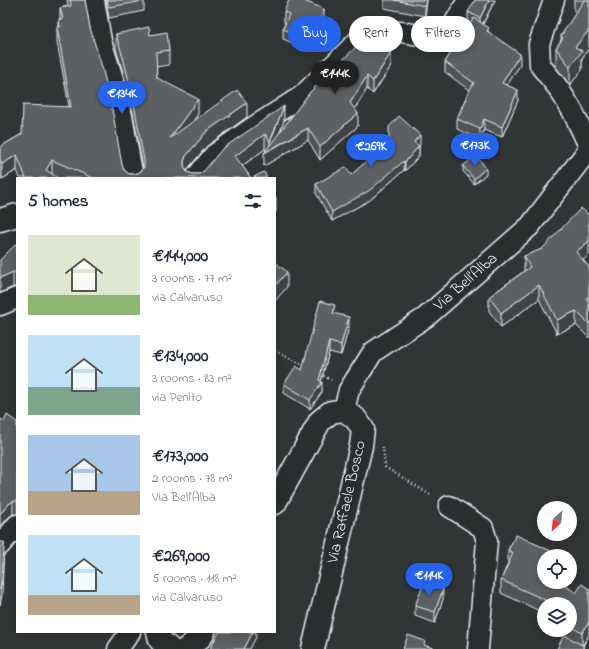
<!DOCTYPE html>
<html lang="en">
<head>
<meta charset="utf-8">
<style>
  :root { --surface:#fff; --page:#f6f6f7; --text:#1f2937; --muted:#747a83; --accent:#2563eb }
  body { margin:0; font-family:"Indie Flower",sans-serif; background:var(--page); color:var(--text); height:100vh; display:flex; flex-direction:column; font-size:15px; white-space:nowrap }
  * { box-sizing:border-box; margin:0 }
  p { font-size:13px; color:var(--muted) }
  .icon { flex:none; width:22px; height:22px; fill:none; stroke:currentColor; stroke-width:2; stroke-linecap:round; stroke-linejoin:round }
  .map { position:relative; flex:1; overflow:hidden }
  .panel { position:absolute; left:16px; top:177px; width:260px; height:456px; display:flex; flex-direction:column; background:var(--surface); border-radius:0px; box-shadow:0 2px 10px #0003 }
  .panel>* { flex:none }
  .hud { position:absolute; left:288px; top:16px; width:241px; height:36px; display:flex; gap:8px }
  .needle { width:26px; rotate:207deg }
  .tools { position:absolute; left:537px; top:501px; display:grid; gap:8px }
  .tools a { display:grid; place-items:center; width:40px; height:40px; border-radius:50%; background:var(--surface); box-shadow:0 2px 10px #0003; font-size:20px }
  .price { position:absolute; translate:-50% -34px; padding:0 9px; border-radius:14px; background:var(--accent); color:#fff; font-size:13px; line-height:26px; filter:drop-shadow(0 1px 2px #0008) }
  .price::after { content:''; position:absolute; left:50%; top:24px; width:12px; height:9px; margin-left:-6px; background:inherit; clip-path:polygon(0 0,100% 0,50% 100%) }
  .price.current { background:#222; color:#fff }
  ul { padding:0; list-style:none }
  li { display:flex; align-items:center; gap:12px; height:100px; padding:0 12px }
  li span { display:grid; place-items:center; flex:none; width:112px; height:80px; border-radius:0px; color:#555 }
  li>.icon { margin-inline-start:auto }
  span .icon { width:48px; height:48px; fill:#fffc; stroke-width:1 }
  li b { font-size:17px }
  h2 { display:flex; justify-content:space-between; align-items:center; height:48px; padding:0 12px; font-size:17px }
  .pill { padding:0 14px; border-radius:18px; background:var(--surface); box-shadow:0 2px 10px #0003; font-size:14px; line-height:36px }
  .pill.current { background:var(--accent); color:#fff }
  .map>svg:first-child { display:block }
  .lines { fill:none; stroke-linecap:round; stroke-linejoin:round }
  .street-casing { stroke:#e8f1f8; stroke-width:23 }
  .secondary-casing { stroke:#e8f1f8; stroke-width:25 }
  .path { stroke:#e8f1f8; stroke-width:2.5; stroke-dasharray:1 3; stroke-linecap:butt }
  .street { stroke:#2a2d2e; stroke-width:20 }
  .secondary { stroke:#2a2d2e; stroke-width:22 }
  .wall { fill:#4f5355; stroke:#e8f1f8 }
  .shaded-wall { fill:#404345; stroke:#e8f1f8 }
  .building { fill:#5c6063; stroke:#e8f1f8 }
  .labels { text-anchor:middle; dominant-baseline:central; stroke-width:4; stroke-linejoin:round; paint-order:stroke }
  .street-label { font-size:16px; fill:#e8f1f8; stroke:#2a2d2e }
</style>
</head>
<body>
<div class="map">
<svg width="589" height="649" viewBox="0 0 589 649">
  <rect width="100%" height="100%" fill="#323536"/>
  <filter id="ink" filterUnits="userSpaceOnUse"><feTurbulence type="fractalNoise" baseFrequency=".025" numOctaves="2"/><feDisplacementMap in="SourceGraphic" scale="8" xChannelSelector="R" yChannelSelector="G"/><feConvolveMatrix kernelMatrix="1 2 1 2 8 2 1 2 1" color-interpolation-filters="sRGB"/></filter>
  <g filter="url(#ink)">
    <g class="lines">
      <defs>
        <g id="street">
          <polyline points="94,0 101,41 113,79 122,116 133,178"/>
          <polyline points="554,0 539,44 540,65 559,89 573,112 589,146"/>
          <polyline points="195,178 214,155 252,128 302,96 363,36 402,32 435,38 451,29 468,0"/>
          <polyline points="0,305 17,298"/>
          <path id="s1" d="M 344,410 L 349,390 L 373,352 L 426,317 L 530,226 L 589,149"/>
          <polyline points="449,506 483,528 487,541 478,649"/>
          <polyline points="0,545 17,525"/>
          <polyline points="118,649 130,632"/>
        </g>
        <g id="secondary">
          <polyline points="0,220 17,215"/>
          <polyline points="275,503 320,421 331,412 344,410 355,418 363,429 361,446 313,649"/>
          <polyline points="158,632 160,640 170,649"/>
          <polyline points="186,649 201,637 204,632"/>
        </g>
      </defs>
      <use href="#street" class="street-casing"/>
      <use href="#secondary" class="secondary-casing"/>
      <g class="path">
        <polyline points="275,351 305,366"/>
        <polyline points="320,374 331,380"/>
        <polyline points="383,447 385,467 432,496"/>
      </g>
      <use href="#street" class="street"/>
      <use href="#secondary" class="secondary"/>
    </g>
    <g class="wall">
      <polygon points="67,0 85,0 90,28 122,165 124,170 129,174 135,174 140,172 143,168 133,113 124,76 116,49 116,34 150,35 169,50 169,65 156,67 157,78 198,114 192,122 247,117 207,146 186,170 187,172 193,174 199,174 284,121 280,132 311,91 391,66 373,94 367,89 355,109 358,126 320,160 308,140 264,166 266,150 265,149 242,166 251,178 20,178 17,170 2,179 0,175 0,147 69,106 57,42 57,27 59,27 59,19 60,19 60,8 68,6"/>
      <polygon points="106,0 144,0 144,11 109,18"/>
      <polygon points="384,0 427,0 425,16 384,8"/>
      <polygon points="495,0 483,24 489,32 520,65 507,85 518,100 502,137 484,130 480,139 457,129 457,119 469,90 445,72 445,62 471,24 468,23 468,12"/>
      <polygon points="574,0 589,0 589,48 582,58 582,70 570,85 556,67 556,48 561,40 561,36 576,13 574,11"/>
      <polygon points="284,12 324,19 312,51 283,39 283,29 285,23 284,22"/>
      <polygon points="420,145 419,146 419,156 405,171 404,170 370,200 332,221 316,193 316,184 351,175 370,160"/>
      <polygon points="463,166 486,174 474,184 463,171"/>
      <polygon points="17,243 17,287 13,287 0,293"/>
      <polygon points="524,256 583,260 589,267 589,338 576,325 557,334 539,299 501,327 489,311 489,297 524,271"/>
      <polygon points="335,314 349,327 341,355 329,352 321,382 322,392 310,409 284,393 284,384 302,370"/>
      <polygon points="4,421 17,422 17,514 13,514 9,517"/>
      <polygon points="516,535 544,582 576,593 589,589 589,635 583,646 584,649 556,630 570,630 570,604 544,604 544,613 501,593 501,580 508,563 508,550"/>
      <polygon points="443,599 435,623 415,616 415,606"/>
    </g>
    <g class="shaded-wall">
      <polygon points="426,0 427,0 425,16 425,6"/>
      <polygon points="489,0 495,0 480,29 480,18"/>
      <polygon points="324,9 324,19 312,51 312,40"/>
      <polygon points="589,30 589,48 582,58 582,70 570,85 570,67 575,47"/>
      <polygon points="391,53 391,66 373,94 373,81"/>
      <polygon points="520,54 520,65 502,93 502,83"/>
      <polygon points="367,76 367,89 350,116 350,103"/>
      <polygon points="518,90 518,100 502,137 502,127"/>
      <polygon points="198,99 198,114 170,153 170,138"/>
      <polygon points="247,103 247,117 207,146 186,171 184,176 184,161 186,156 207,131"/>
      <polygon points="284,106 284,121 274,148 308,128 308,140 264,166 264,153 270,150 270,142"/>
      <polygon points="358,113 358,126 320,160 320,147"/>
      <polygon points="484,119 484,130 480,139 480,129"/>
      <polygon points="265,134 265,149 235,171 235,156"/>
      <polygon points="420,135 420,145 414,151 414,142"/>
      <polygon points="419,146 419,156 405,171 405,162"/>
      <polygon points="17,155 17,170 2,179 2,164"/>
      <polygon points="52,160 52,175 46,170"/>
      <polygon points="404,161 404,170 370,200 332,221 332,212"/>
      <polygon points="486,168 486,174 474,184 474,179"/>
      <polygon points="276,197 276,212 275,212 275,198"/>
      <polygon points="589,241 589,255 576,266 576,252"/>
      <polygon points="13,272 13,287 0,293 0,278"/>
      <polygon points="287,272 287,287 275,301 275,286"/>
      <polygon points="539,285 539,299 501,327 501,313"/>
      <polygon points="589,297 589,311 586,298"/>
      <polygon points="576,311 576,325 557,334 557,320"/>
      <polygon points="349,317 349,327 341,355 341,345"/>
      <polygon points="329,342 329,352 320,385 322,382 322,392 310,409 310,400 319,380"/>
      <polygon points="13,501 13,514 9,517 0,527 0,514 9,504"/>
      <polygon points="4,542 2,595 0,605 0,590"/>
      <polygon points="443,589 443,599 435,623 435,612"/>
      <polygon points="589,622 589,635 582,646 582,633"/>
      <polygon points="253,632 256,632 256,637 250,649 244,649"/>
    </g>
    <g class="building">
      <polygon points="70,0 85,0 90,28 102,67 111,103 122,165 124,170 129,174 135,174 140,172 144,167 144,161 133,98 124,61 116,34 149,27 150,35 167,32 169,50 156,52 157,78 198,99 170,138 237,90 247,103 207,131 186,156 184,161 184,167 187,172 193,174 199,174 204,171 222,149 284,106 270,142 265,134 235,156 251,178 93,178 52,160 46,170 58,178 26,178 17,155 2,164 0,160 0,147 22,134 23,105 71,107 57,27 60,27 59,19 63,19 60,8 71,6"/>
      <polygon points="107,0 144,0 144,1 109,7"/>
      <polygon points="289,0 302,0 324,9 312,40 283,29 289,14 284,12"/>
      <polygon points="394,0 426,0 425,6"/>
      <polygon points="475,0 489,0 480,18 468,12"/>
      <polygon points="584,0 589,0 589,30 575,47 582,51 570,67 556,48 563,38 561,36 564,31"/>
      <polygon points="474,18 489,28 487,31 520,54 502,83 518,90 502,127 484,119 480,129 457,119 470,89 474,83 445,62"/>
      <polygon points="366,37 391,53 373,81 367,76 350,103 358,113 320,147 308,128 264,153 311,91"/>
      <polygon points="399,116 420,135 414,142 419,146 405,162 404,161 370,190 332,212 316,184 346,167 351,175 369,159 370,160 389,144 389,127"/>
      <polygon points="476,155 486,168 474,179 463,166"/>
      <polygon points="264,172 267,178 252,178"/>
      <polygon points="581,208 589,215 589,224 588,225 589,227 589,241 576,252 589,267 589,297 586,298 589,303 589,324 576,311 557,320 539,285 501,313 489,297 530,267 524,256 542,249"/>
      <polygon points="17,243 17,272 13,272 0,278 0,260"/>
      <polygon points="275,262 287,272 275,286"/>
      <polygon points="320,301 335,305 333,313 349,317 341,345 329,342 319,380 322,382 310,400 284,384 296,366 302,370"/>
      <polygon points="7,415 17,422 17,501 13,501 9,504 0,514 0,419 4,421"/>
      <polygon points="516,535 562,556 544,556 544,582 560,582 576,593 582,584 589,589 589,622 582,633 570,626 570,604 554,604 501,580 513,553 508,550"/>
      <polygon points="0,542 4,542 2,581 0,590"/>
      <polygon points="424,582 443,589 435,612 415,606"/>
      <polygon points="219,632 253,632 244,649 210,649"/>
      <polygon points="408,635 425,641 424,645 436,649 403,649"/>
      <polygon points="564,635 584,646 582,649 557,649"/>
    </g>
  </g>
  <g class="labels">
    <g class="street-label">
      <text stroke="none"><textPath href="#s1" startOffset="182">Via Bell'Alba</textPath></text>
      <text transform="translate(347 502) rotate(-77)">Via Raffaele Bosco</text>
    </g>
  </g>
</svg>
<div class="tools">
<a><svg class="needle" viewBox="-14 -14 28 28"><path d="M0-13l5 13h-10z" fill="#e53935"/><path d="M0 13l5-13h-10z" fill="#747a83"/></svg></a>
<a><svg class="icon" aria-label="locate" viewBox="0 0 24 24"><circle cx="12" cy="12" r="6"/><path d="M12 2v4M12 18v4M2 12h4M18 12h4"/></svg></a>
<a><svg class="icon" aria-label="layers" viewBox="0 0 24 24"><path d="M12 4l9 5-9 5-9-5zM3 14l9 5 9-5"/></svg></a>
</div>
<b class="price current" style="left:335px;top:95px">€144K</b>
<b class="price" style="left:122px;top:115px">€134K</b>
<b class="price" style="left:475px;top:167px">€173K</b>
<b class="price" style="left:371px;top:168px">€269K</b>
<b class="price" style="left:429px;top:597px">€114K</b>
<div class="hud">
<a class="pill current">Buy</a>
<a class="pill">Rent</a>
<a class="pill">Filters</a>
</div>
<section class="panel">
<h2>5 homes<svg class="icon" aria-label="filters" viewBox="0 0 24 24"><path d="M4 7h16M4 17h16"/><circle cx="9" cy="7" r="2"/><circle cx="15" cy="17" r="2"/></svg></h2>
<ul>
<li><span style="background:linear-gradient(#dfe7d0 75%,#8fb573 0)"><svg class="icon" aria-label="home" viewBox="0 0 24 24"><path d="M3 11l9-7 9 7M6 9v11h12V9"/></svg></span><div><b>€144,000</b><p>3 rooms · 77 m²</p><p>via Calvaruso</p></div></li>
<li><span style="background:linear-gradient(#bfe0f5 65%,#7fa58c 0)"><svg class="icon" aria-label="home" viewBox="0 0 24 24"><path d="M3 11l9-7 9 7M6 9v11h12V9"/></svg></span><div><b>€134,000</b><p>3 rooms · 83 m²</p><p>via Penito</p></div></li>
<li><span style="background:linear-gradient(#a9c7e8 70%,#b9a48a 0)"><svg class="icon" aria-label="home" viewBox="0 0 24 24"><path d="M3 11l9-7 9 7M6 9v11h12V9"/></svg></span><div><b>€173,000</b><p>2 rooms · 78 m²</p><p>Via Bell'Alba</p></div></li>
<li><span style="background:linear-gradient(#bfe0f5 75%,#b9a48a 0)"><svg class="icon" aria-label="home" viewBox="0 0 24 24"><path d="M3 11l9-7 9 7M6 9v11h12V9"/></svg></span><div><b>€269,000</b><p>5 rooms · 118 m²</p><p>via Calvaruso</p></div></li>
</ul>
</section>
</div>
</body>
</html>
